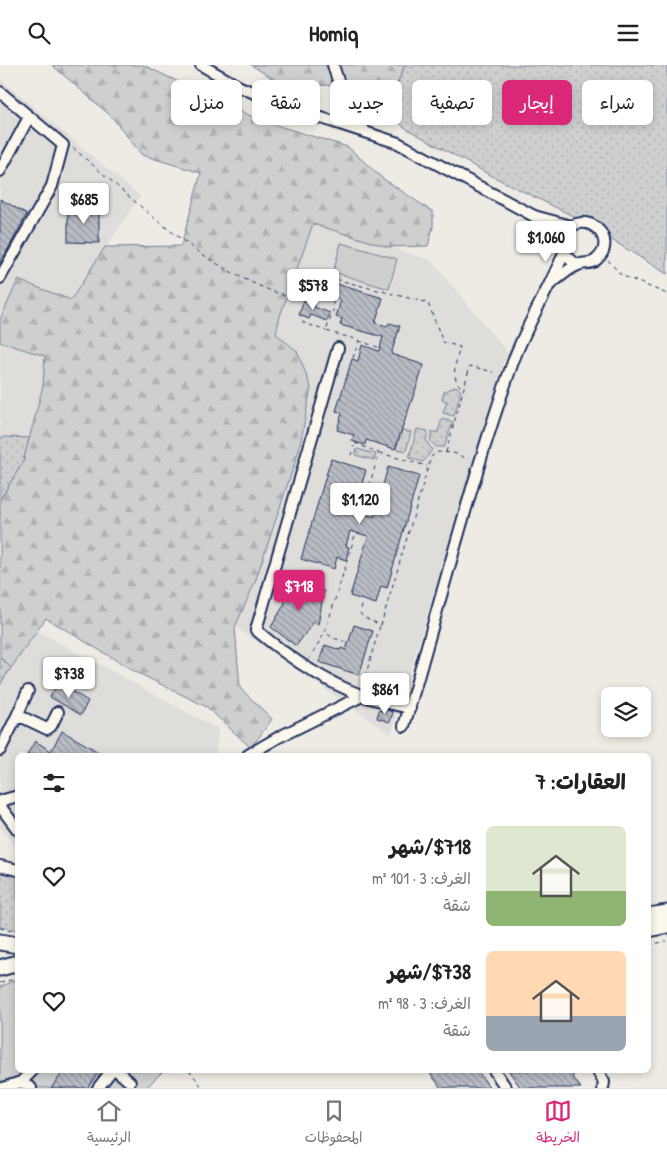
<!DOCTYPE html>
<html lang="ar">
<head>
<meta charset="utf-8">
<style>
  :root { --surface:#fff; --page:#f6f6f6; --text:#222; --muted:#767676; --line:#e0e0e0; --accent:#db2777 }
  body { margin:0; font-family:"Patrick Hand","Playpen Sans Arabic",sans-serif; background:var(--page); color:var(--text); direction:rtl; height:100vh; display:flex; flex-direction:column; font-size:19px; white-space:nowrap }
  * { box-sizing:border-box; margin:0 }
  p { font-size:16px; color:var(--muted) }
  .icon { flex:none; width:28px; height:28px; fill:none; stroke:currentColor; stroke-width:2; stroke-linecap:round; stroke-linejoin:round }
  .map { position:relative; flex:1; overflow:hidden; direction:ltr }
  .panel { position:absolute; left:15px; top:688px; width:636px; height:320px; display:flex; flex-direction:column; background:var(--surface); border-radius:8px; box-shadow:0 2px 8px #0003; direction:rtl }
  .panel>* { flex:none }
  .guide { position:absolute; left:15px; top:15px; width:638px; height:45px; direction:rtl; display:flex; gap:10px }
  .controls { position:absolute; left:601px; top:622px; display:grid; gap:10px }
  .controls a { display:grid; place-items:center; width:50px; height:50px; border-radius:8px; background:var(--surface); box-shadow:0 2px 8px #0003; font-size:25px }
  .price { position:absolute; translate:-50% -42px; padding:0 11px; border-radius:5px; background:#fff; color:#222; font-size:16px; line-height:32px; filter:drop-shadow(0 1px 2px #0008) }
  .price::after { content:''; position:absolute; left:50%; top:30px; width:15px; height:11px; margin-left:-8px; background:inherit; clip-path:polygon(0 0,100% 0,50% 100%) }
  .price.selected { background:var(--accent); color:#fff }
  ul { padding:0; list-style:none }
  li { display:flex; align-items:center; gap:15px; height:125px; padding:0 25px }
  li span { display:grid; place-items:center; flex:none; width:140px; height:100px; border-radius:8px; color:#555 }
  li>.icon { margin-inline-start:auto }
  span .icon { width:60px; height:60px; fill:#fffc; stroke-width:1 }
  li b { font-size:21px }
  h2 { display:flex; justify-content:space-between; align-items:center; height:60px; padding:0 25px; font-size:21px }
  .pill { padding:0 18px; border-radius:8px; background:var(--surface); box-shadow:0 2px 8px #0003; font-size:18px; line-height:45px }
  .pill.selected { background:var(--accent); color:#fff }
  header { display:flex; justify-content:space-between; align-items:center; height:65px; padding:0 25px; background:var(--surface); font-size:22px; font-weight:700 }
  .tab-bar { display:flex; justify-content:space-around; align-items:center; height:70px; border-top:1px solid var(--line); background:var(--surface); font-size:14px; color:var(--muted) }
  .tab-bar a { display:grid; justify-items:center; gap:2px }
  .tab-bar .selected { color:var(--accent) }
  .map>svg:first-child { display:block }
  .built { fill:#deddda }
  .grass { fill:url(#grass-dots); stroke:#747f96 }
  .forest { fill:url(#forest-firs); stroke:#747f96 }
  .green { fill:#cecfcf; stroke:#747f96 }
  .building { fill:url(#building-back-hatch); stroke:#1b2f5e }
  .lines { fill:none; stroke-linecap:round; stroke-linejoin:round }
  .minor-casing { stroke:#1b2f5e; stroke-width:14 }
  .highway-casing { stroke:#1b2f5e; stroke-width:19 }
  .path { stroke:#1b2f5e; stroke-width:1; stroke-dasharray:4 4; stroke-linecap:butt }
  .minor { stroke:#fbf7ec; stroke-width:10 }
  .highway { stroke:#fbf7ec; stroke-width:15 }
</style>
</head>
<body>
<header><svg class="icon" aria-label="menu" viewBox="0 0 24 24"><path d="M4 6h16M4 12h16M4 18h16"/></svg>Homiq<svg class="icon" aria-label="search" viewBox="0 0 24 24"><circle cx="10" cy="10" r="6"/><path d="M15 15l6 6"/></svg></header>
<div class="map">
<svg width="667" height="1023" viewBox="0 0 667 1023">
  <defs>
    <pattern id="grass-dots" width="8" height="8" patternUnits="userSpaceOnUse" patternTransform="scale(1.25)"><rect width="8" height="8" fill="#cecfcf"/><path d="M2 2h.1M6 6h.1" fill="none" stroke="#b0b2b4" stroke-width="1.8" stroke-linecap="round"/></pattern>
    <pattern id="forest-firs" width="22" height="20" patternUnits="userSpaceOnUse" patternTransform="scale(1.25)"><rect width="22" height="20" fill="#cecfcf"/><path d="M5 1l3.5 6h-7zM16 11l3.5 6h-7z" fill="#b0b2b4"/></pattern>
    <pattern id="building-back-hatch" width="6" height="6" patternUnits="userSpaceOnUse" patternTransform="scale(1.25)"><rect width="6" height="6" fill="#b9bcc3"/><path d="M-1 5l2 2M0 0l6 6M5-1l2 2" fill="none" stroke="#9699a2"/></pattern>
  </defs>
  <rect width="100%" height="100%" fill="#eeebe4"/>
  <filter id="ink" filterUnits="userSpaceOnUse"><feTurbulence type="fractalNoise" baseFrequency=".02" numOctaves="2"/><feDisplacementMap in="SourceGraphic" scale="10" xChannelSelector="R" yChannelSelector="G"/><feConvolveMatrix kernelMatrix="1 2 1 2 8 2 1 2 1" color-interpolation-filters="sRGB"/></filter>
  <g filter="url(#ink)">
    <g class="built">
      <polygon points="0,14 140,131 71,235 18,215 0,255"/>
      <polygon points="313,159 431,195 507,287 391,669 235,562 255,517 299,385 311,322 297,286 276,269 280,251"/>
      <polygon points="0,277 45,291 43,321 23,397 0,435"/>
      <polygon points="36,565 218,664 216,690 18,690 17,784 0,762 0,592 11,602"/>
    </g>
    <g class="grass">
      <polygon points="405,0 667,0 667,209 573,151 490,110 407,64 348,20 397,19"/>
      <polygon points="456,321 461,326 454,351 443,348 447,336 442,335 444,327"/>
      <polygon points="442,354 453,357 444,382 436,382 430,375 432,367 438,367"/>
      <polygon points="417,364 428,366 426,375 432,385 423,397 409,393"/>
      <polygon points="402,365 411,367 406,386 396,384"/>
      <polygon points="4,372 30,373 23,397 0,435 0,374"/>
      <polygon points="357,384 376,389 374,395 355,390"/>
      <polygon points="0,592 11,603 0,620"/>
      <polygon points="0,806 17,810 17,865 0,862"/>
    </g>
    <g class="forest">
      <polygon points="52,0 143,0 259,55 348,82 382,113 433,147 433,162 428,181 388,182 313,159 280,251 276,269 297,286 311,322 299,385 255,517 235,562 240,623 272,654 251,683 207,642 134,606 46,553 11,603 0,592 0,435 23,397 43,321 45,291 0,277 0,255 18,215 71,235 105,182 181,181 201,108 142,90 111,51"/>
      <polygon points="251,0 405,0 397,19 285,21"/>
    </g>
    <g class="green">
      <polygon points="341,178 397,194 389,224 333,207"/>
      <polygon points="17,914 18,1005 164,1005 146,1023 0,1023 0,922"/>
    </g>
    <g class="building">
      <polygon points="0,134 27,149 0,199"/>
      <polygon points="68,142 99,142 99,178 68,177"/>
      <polygon points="333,218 383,233 375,258 387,262 389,258 400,261 391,289 424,300 395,384 366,375 365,380 352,376 354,370 337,365 342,348 336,346 352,294 358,296 362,280 379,286 383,272 340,260 342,254 336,252 341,235 329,231"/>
      <polygon points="304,235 315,239 314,242 330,248 327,256 311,250 309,254 299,250"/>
      <polygon points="331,394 366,405 354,446 374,452 388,402 419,411 387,523 381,521 376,539 350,531 368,471 350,466 346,481 349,482 346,495 337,492 334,504 301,494"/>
      <polygon points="291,517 324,526 318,560 314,557 296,581 271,562 284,540"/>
      <polygon points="354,560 373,566 359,610 319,597 325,580 340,585 341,583 346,585"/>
      <polygon points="58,618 88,636 81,650 50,632"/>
      <polygon points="383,644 393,647 390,657 377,653 379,645 382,646"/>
      <polygon points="62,666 104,690 27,690 35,676 51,686"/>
      <polygon points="65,1005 100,1005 87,1023 51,1023"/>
      <polygon points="428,1005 477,1005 490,1023 441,1023"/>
      <polygon points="508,1005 580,1005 572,1011 581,1023 521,1023"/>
    </g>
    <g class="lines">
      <defs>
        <g id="minor">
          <polyline points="201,0 240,22 291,43 398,78 534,151"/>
          <polyline points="333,0 340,22 364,65"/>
          <polyline points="0,27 63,80 52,121 0,213"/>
          <polyline points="0,106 29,52"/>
          <polyline points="563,173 534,151 571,161"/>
          <path d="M 552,218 C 560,212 569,203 578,200 C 584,197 590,200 596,195 C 621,174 584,141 565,168 C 557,181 567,194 578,200"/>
          <path d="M 338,283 L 256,565 C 287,591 323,616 361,630 C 377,636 394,639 410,643"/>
          <polyline points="16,653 28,626"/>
          <path d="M 404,661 C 440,539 471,414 514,294 C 528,257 549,224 564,188"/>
          <polyline points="0,685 16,653 24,653 47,664 51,661 58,647"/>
          <polyline points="248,690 279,672 362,631"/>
          <polyline points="0,736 18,731"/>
          <polyline points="0,741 18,765"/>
          <polyline points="0,801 18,805"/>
          <polyline points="116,1005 130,1017"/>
          <polyline points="494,1005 506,1023"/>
          <polyline points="597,1005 604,1017 603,1023"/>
          <polyline points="21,1017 31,1023"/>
          <polyline points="3,1023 21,1017 33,1005"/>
          <polyline points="98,1023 112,1005"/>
        </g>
        <g id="highway">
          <polyline points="649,851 667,848"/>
          <polyline points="649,864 667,860"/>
          <polyline points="0,877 18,880"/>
          <polyline points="0,903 18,898"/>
        </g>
      </defs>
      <use href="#minor" class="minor-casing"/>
      <use href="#highway" class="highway-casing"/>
      <g class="path">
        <path d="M 73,83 C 141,140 209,211 297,234"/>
        <polyline points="608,195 621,210 667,229"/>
        <polyline points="302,257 326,266"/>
        <polyline points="359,276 381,283"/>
        <path d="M 353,293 L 359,275 L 326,266 L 333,246 L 333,234 L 325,232 L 331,213 L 428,238 L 443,277 L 460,282 C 456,298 449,312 463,324"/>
        <polyline points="355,378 379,388 361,449"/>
        <polyline points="446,387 470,301 493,307"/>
        <polyline points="380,388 427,401"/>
        <polyline points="351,390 354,381"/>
        <polyline points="362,540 360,548 363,552 381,560 431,392 437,387 454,388 468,394"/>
        <polyline points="346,577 333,573 325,567 356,467"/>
        <polyline points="309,594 325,567"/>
        <polyline points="363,619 380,561"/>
        <polyline points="0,863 11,866"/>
        <polyline points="649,880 667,876"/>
        <polyline points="0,918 18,913"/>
        <polyline points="189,1005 203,1023"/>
      </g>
      <use href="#minor" class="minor"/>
      <use href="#highway" class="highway"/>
    </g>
  </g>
</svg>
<div class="controls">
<a><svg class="icon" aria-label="layers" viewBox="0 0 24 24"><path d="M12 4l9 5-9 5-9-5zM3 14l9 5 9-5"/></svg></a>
</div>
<b class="price" style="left:84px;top:160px">$685</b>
<b class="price" style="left:546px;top:198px">$1,060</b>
<b class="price" style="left:313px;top:246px">$578</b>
<b class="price" style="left:360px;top:460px">$1,120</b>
<b class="price selected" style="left:299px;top:547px">$718</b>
<b class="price" style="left:69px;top:634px">$738</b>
<b class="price" style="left:385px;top:650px">$861</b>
<div class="guide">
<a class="pill">شراء</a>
<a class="pill selected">إيجار</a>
<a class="pill">تصفية</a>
<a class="pill">جديد</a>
<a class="pill">شقة</a>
<a class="pill">منزل</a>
</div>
<section class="panel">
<h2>العقارات: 7<svg class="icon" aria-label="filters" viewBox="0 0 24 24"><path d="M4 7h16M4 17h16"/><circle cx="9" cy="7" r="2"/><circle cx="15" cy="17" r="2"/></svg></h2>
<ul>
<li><span style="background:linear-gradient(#dfe7d0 65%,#8fb573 0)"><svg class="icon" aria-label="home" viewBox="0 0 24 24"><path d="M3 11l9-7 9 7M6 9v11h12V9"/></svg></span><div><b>$718/شهر</b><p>الغرف: 3 · 101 m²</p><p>شقة</p></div><svg class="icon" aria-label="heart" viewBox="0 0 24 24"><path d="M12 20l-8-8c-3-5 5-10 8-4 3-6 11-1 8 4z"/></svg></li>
<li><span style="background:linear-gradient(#ffd9b3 65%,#9aa5b1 0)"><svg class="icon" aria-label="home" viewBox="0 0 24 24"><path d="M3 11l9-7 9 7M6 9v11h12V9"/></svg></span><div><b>$738/شهر</b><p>الغرف: 3 · 98 m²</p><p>شقة</p></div><svg class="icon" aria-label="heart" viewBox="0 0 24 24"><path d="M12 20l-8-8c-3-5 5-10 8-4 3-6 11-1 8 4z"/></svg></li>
</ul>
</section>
</div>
<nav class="tab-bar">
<a class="selected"><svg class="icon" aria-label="map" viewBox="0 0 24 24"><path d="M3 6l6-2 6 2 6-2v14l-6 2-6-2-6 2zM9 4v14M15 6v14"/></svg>الخريطة</a>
<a><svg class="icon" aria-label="saved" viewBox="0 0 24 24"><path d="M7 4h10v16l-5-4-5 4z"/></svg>المحفوظات</a>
<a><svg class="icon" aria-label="home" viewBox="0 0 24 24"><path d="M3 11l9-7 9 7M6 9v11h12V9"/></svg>الرئيسية</a>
</nav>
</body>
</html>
